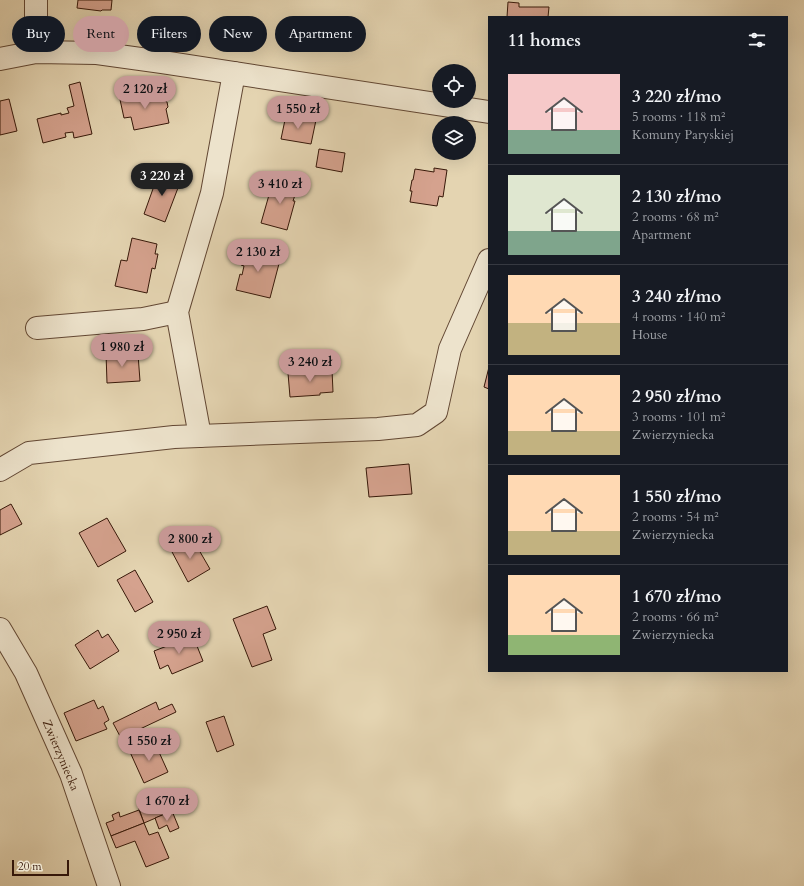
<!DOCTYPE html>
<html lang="en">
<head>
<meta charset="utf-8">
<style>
  :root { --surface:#171b24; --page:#242831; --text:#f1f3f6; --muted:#9ea1a6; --line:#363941; --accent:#c59692 }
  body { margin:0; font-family:Cardo,serif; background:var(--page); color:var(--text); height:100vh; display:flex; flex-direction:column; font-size:15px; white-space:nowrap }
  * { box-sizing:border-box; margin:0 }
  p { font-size:13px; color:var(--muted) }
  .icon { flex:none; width:22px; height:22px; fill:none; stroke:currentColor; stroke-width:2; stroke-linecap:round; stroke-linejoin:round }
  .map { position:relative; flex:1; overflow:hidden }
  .side { position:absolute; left:488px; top:16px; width:300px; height:656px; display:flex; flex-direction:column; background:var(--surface); border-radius:0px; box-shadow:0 4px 16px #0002 }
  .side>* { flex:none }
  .guide { position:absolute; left:12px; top:16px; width:380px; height:36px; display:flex; gap:8px }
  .tools { position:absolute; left:432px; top:64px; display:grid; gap:8px }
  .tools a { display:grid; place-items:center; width:44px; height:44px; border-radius:50%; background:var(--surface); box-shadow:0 4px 16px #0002; font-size:20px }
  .scale { position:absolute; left:12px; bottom:10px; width:57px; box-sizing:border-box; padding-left:4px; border:2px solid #371809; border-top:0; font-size:11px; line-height:14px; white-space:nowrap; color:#371809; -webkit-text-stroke:3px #ede3cc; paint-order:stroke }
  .price { position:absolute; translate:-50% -34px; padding:0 9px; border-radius:14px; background:var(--accent); color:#111; font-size:13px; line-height:26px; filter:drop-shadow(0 1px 2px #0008) }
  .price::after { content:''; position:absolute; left:50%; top:24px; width:12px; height:9px; margin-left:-6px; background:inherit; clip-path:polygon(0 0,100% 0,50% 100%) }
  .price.selected { background:#222; color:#fff }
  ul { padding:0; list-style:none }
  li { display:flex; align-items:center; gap:12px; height:100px; padding:0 20px }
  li+li { border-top:1px solid var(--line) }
  li span { display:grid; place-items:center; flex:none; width:112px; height:80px; border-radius:0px; color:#555 }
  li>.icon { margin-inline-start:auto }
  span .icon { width:48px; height:48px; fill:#fffc; stroke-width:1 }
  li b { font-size:17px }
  h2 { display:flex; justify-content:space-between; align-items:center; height:48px; padding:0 20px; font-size:17px }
  .pill { padding:0 14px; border-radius:18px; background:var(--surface); box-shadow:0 4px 16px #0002; font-size:14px; line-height:36px }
  .pill.selected { background:var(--accent); color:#111 }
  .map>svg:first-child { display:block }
  .building { fill:#d5a28e; stroke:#371809 }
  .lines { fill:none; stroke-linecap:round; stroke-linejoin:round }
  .minor-casing { stroke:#624733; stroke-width:24 }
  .minor { stroke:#ede3cc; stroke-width:22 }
  .labels { text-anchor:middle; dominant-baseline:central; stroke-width:3.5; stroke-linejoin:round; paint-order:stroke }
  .street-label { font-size:12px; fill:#371809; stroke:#ede3cc }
</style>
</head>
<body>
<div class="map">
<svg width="804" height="886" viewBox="0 0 804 886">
  <rect width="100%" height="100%" fill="#e4d4b1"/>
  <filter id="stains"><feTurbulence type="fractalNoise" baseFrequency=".005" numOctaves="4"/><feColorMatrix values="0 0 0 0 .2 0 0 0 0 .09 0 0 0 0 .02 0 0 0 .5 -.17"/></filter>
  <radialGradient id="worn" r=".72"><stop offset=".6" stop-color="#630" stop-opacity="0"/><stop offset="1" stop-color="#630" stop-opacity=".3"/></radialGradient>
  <g class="building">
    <polygon points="78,0 112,0 111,10 102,10 101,11 77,8"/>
    <polygon points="508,2 519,3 519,7 549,7 548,17 507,17"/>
    <polygon points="80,82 92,134 74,138 73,132 65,133 66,137 43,143 37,119 61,113 61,115 69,113 67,108 74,106 69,85"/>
    <polygon points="138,91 139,97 163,92 164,100 167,102 168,107 166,109 169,123 134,130 131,117 124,118 119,95"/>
    <polygon points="9,99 17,131 0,135 0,101"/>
    <polygon points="286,115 316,120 311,144 281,139"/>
    <polygon points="319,149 345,153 342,172 316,167"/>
    <polygon points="434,168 447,170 443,197 439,196 437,206 410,202 412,191 410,191 412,180 413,180 415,169 434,172"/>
    <polygon points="159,172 181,180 165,222 144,214"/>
    <polygon points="274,179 298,186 293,201 295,201 287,230 261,223 269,195 270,195"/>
    <polygon points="132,238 157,244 155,254 158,254 155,269 152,268 147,293 115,286 121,260 127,261"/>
    <polygon points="246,247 281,256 270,298 236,290 240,274 242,275 244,266 241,265"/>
    <polygon points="118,352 118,355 138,354 140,381 107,383 106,353"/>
    <polygon points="489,367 489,389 484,387"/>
    <polygon points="332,370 333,392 320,393 320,395 290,397 288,373"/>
    <polygon points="409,464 412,494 369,497 366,468"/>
    <polygon points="11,504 22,524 0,535 0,510"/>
    <polygon points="107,518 126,551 98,567 79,533"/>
    <polygon points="192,538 210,569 188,582 171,550"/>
    <polygon points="135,570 153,602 135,612 117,580"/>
    <polygon points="267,606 276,629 263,634 272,660 252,667 233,619"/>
    <polygon points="98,630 102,638 108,634 119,651 90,669 75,645"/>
    <polygon points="193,636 203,661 172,674 168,665 160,669 154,651"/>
    <polygon points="94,700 98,709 103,706 109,720 104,723 107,729 76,741 64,713"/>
    <polygon points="156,702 159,710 172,704 176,712 121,738 113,723"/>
    <polygon points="224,716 234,745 217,752 206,722"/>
    <polygon points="154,741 168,772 144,783 130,752"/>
    <polygon points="167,798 172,811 144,823 138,806 145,804 146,807"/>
    <polygon points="139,810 144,823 111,836 106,823 114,820 112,815 119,812 120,817"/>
    <polygon points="172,811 179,828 170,832 167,825 159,829 155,818"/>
    <polygon points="144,823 149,835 158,832 169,858 146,867 135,841 116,848 111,836"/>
  </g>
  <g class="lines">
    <defs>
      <g id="minor">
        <polyline points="36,52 36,0"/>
        <polyline points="0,59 36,52 97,53 162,62 489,112"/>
        <polyline points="37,328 143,319 177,312"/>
        <polyline points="200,436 177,312 212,193 234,73"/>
        <polyline points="0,470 29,453 174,437 378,429 417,425 436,412 450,349 489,260"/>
        <polyline points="0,629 26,673 71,774 109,886"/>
      </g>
    </defs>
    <use href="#minor" class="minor-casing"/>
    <use href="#minor" class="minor"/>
  </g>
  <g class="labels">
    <g class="street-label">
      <text transform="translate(61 755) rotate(67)">Zwierzyniecka</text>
    </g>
  </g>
  <rect width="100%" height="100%" filter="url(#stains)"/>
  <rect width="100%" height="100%" fill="url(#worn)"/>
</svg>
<div class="tools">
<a><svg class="icon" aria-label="locate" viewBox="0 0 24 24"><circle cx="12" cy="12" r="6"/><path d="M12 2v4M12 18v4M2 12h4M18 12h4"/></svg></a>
<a><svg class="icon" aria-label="layers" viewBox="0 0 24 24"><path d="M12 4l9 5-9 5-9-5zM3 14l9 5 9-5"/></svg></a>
</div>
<div class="scale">20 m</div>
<b class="price" style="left:145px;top:110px">2 120 zł</b>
<b class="price" style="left:298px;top:130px">1 550 zł</b>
<b class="price selected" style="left:162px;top:197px">3 220 zł</b>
<b class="price" style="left:280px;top:205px">3 410 zł</b>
<b class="price" style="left:258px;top:273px">2 130 zł</b>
<b class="price" style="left:122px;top:368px">1 980 zł</b>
<b class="price" style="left:310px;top:383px">3 240 zł</b>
<b class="price" style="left:190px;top:560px">2 800 zł</b>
<b class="price" style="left:179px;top:655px">2 950 zł</b>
<b class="price" style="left:149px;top:762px">1 550 zł</b>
<b class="price" style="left:167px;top:822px">1 670 zł</b>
<div class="guide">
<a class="pill">Buy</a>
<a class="pill selected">Rent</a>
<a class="pill">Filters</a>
<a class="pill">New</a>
<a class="pill">Apartment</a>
</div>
<section class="side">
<h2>11 homes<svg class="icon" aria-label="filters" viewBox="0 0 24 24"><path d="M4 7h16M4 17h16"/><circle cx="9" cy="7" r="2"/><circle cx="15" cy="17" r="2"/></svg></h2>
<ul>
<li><span style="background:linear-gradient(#f6c9c9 70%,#7fa58c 0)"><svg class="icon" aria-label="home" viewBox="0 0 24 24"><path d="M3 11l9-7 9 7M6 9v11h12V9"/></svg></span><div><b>3 220 zł/mo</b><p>5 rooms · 118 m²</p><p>Komuny Paryskiej</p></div></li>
<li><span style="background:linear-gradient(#dfe7d0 70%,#7fa58c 0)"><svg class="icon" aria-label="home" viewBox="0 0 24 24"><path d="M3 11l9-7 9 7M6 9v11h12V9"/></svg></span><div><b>2 130 zł/mo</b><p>2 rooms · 68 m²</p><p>Apartment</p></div></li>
<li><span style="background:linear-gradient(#ffd9b3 60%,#c2b280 0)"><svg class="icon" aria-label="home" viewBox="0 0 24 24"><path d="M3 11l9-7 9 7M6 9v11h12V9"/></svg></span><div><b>3 240 zł/mo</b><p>4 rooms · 140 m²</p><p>House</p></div></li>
<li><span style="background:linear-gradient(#ffd9b3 70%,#c2b280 0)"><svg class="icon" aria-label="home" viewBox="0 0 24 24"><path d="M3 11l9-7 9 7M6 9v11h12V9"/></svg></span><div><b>2 950 zł/mo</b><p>3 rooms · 101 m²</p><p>Zwierzyniecka</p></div></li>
<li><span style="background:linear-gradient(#ffd9b3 70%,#c2b280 0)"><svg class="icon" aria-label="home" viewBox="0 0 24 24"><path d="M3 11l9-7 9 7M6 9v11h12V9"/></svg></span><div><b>1 550 zł/mo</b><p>2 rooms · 54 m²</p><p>Zwierzyniecka</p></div></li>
<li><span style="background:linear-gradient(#ffd9b3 75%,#8fb573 0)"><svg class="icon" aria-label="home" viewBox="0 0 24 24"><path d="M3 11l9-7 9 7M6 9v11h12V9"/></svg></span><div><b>1 670 zł/mo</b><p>2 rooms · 66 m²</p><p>Zwierzyniecka</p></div></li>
</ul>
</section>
</div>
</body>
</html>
